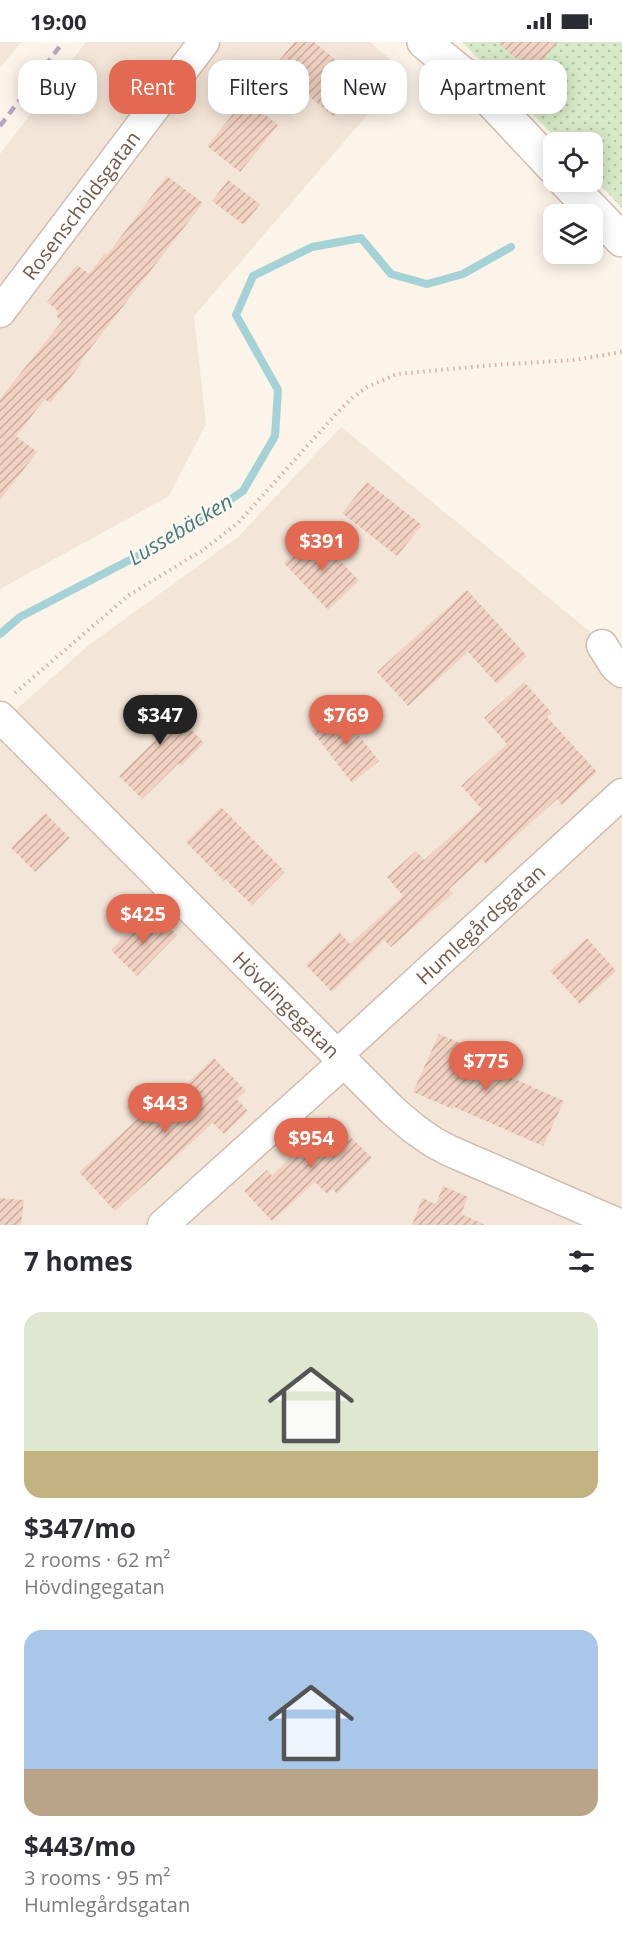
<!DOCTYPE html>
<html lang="en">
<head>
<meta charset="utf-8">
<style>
  :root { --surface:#fff; --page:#f2f2f3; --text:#2b2b33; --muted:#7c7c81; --accent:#e26952 }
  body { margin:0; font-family:"Open Sans",sans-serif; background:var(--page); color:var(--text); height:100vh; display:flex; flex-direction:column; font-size:22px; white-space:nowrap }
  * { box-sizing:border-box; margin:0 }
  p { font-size:20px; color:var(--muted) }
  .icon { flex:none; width:33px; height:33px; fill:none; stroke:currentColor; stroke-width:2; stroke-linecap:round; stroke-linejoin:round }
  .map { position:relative; height:1183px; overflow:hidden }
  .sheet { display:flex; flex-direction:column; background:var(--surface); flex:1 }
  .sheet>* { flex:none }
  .banner { position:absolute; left:18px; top:18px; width:586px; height:54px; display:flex; gap:12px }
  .fabs { position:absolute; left:543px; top:90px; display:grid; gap:12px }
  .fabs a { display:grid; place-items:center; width:60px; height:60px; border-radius:12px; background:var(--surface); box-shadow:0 3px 15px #0003; font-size:30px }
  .price { position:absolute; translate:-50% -51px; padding:0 14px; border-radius:21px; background:var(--accent); color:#fff; font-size:20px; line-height:39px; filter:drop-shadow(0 2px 3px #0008) }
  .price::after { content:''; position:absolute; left:50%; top:36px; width:18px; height:14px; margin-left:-9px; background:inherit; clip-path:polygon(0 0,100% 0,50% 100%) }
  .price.on { background:#222; color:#fff }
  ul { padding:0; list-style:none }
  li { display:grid; align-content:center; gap:12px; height:318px; padding:0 24px }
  li span { display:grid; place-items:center; height:186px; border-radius:18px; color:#555 }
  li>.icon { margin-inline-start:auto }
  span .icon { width:108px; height:108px; fill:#fffc; stroke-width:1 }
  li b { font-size:26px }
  h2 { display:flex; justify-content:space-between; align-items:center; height:72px; padding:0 24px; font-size:26px }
  .pill { padding:0 21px; border-radius:18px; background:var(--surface); box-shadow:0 3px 15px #0003; font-size:21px; line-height:54px }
  .pill.on { background:var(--accent); color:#fff }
  .status { display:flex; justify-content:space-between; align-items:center; height:42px; padding:0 30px; background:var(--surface); direction:ltr }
  .status svg { height:16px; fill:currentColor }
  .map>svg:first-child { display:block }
  .residential { fill:#f3e5d7 }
  .grass { fill:url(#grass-dots) }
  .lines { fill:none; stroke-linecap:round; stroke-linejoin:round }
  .stream { stroke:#a4d2d7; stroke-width:8 }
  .building { fill:url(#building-hatch) }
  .street-casing { stroke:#d0bdb1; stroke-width:33 }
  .secondary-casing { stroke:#d3bdaf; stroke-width:36 }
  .path { stroke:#d6b4a4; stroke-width:4; stroke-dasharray:1.5 4.5; stroke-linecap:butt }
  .street { stroke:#fff; stroke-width:30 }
  .secondary { stroke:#fff; stroke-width:33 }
  .rail { stroke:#b6a6c6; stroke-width:4.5; stroke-dasharray:9 6; stroke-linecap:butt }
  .labels { text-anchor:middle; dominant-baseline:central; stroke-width:4.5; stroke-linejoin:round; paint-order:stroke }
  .street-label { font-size:20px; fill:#76594d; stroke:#fef8ef }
  .water-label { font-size:21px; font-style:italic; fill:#437b82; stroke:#fef8ef }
</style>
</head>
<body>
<div class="status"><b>19:00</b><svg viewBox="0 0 49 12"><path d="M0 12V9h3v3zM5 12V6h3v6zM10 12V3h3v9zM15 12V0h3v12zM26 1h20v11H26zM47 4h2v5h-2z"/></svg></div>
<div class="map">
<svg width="622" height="1183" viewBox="0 0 622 1183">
  <defs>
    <pattern id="grass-dots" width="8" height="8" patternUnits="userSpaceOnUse" patternTransform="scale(1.5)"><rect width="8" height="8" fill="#d7eac7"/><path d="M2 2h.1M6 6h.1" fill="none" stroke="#b3c1a4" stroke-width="1.8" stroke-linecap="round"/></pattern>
    <pattern id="building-hatch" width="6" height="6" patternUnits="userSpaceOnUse" patternTransform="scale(1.5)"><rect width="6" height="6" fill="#f1d1c1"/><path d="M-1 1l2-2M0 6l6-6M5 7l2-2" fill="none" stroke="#c8ad9f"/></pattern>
  </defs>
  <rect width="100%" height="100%" fill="#fcf3e9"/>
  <g class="residential">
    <polygon points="0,0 21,0 0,26"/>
    <polygon points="86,0 370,0 404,30 194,274 206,382 169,454 0,547 0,112"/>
    <polygon points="341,385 622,616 622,1183 0,1183 0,682 89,603 238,495"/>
  </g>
  <polygon class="grass" points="462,0 622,0 622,166 593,135 592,100 560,100"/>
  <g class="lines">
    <polyline class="stream" points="0,592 20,575 178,493 243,449 275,394 278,348 236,273 253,234 312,205 361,196 391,232 427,242 463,232 511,205"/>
  </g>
  <g class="building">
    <polygon points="294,0 314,0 362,40 334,75 274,25"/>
    <polygon points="497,0 558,0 532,30"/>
    <polygon points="245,57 278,83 240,130 207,104"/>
    <polygon points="167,134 203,161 79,321 81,322 50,361 45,357 16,394 37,410 0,458 0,357 62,279 56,274 59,270 47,260 77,223 89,232 105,211 107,213"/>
    <polygon points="228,138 260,162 244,183 212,159"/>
    <polygon points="367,440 422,483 397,514 342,471"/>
    <polygon points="316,492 359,539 328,568 284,521"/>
    <polygon points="467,548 527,614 497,642 468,610 408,664 377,630"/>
    <polygon points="524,640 552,671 547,675 597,730 562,763 557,757 486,822 482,817 449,847 453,851 391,905 384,898 332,950 306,923 339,890 350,902 403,854 387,835 416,809 424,818 482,767 461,744 507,702 484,676"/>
    <polygon points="156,651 204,701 181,724 179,721 142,757 119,734 156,698 133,673"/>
    <polygon points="339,668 379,719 352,741 312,689"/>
    <polygon points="221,765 285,830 252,863 225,837 224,839 186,800"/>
    <polygon points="45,771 70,796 35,830 11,806"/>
    <polygon points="161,877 177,893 137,934 111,908 139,879 149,889"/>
    <polygon points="587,896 616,929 580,962 550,929"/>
    <polygon points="439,992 479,1009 474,1019 564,1059 543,1104 454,1065 453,1067 413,1050"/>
    <polygon points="214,1016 246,1049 237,1057 248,1069 224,1092 213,1081 115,1169 79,1130 149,1067 154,1072"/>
    <polygon points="329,1074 372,1116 337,1152 333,1147 327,1152 315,1140 272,1179 244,1149 267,1128 272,1134"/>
    <polygon points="443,1144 468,1155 461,1172 485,1183 412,1183 422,1156 436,1162"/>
    <polygon points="0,1156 24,1158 21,1183 0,1183"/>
  </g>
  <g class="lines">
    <defs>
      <g id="street">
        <path id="s1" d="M 0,270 L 204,0"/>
        <polyline points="602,603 615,624 622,630"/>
        <path id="s2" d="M 0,675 L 392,1068 L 413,1086 L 433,1100 L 450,1109 L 621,1183"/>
        <path id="s3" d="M 337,1013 L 622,752"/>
        <polyline points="163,1183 344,1020"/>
      </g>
      <g id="secondary">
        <polyline points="424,0 476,43 554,126"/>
        <polyline points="566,140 622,198"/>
      </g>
    </defs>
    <use href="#street" class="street-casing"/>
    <use href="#secondary" class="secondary-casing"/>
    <polyline class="path" points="15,651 129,553 203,508 238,481 335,373 352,356 367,345 397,332 493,323 574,318 622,310"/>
    <use href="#street" class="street"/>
    <use href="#secondary" class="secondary"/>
    <polyline class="rail" points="0,84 63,0"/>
  </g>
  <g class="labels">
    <g class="street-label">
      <text stroke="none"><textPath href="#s1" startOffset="134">Rosenschöldsgatan</textPath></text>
      <text stroke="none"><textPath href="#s3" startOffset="194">Humlegårdsgatan</textPath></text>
      <text stroke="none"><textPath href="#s2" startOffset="406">Hövdingegatan</textPath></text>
    </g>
    <g class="water-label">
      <text transform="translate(180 487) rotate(-31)">Lussebäcken</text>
    </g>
  </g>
</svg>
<div class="fabs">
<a><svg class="icon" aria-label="locate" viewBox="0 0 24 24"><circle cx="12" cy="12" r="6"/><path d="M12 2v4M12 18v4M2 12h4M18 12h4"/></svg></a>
<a><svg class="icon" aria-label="layers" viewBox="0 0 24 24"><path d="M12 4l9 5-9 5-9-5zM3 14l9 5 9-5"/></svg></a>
</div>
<b class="price" style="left:322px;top:530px">$391</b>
<b class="price on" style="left:160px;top:704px">$347</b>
<b class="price" style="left:346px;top:704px">$769</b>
<b class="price" style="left:143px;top:903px">$425</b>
<b class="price" style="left:486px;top:1050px">$775</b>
<b class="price" style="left:165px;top:1092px">$443</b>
<b class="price" style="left:311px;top:1127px">$954</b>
<div class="banner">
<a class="pill">Buy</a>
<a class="pill on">Rent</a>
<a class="pill">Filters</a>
<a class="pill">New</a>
<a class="pill">Apartment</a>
</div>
</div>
<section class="sheet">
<h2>7 homes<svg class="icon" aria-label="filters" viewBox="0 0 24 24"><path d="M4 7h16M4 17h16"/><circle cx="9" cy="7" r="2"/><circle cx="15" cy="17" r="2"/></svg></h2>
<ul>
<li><span style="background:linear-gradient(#dfe7d0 75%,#c2b280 0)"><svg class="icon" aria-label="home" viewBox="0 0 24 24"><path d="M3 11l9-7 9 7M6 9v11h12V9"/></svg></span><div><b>$347/mo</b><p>2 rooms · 62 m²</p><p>Hövdingegatan</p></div></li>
<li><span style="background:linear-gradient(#a9c7e8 75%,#b9a48a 0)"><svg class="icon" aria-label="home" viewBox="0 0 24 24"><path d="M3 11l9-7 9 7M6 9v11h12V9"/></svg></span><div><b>$443/mo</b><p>3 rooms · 95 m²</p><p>Humlegårdsgatan</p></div></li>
</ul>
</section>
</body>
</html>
